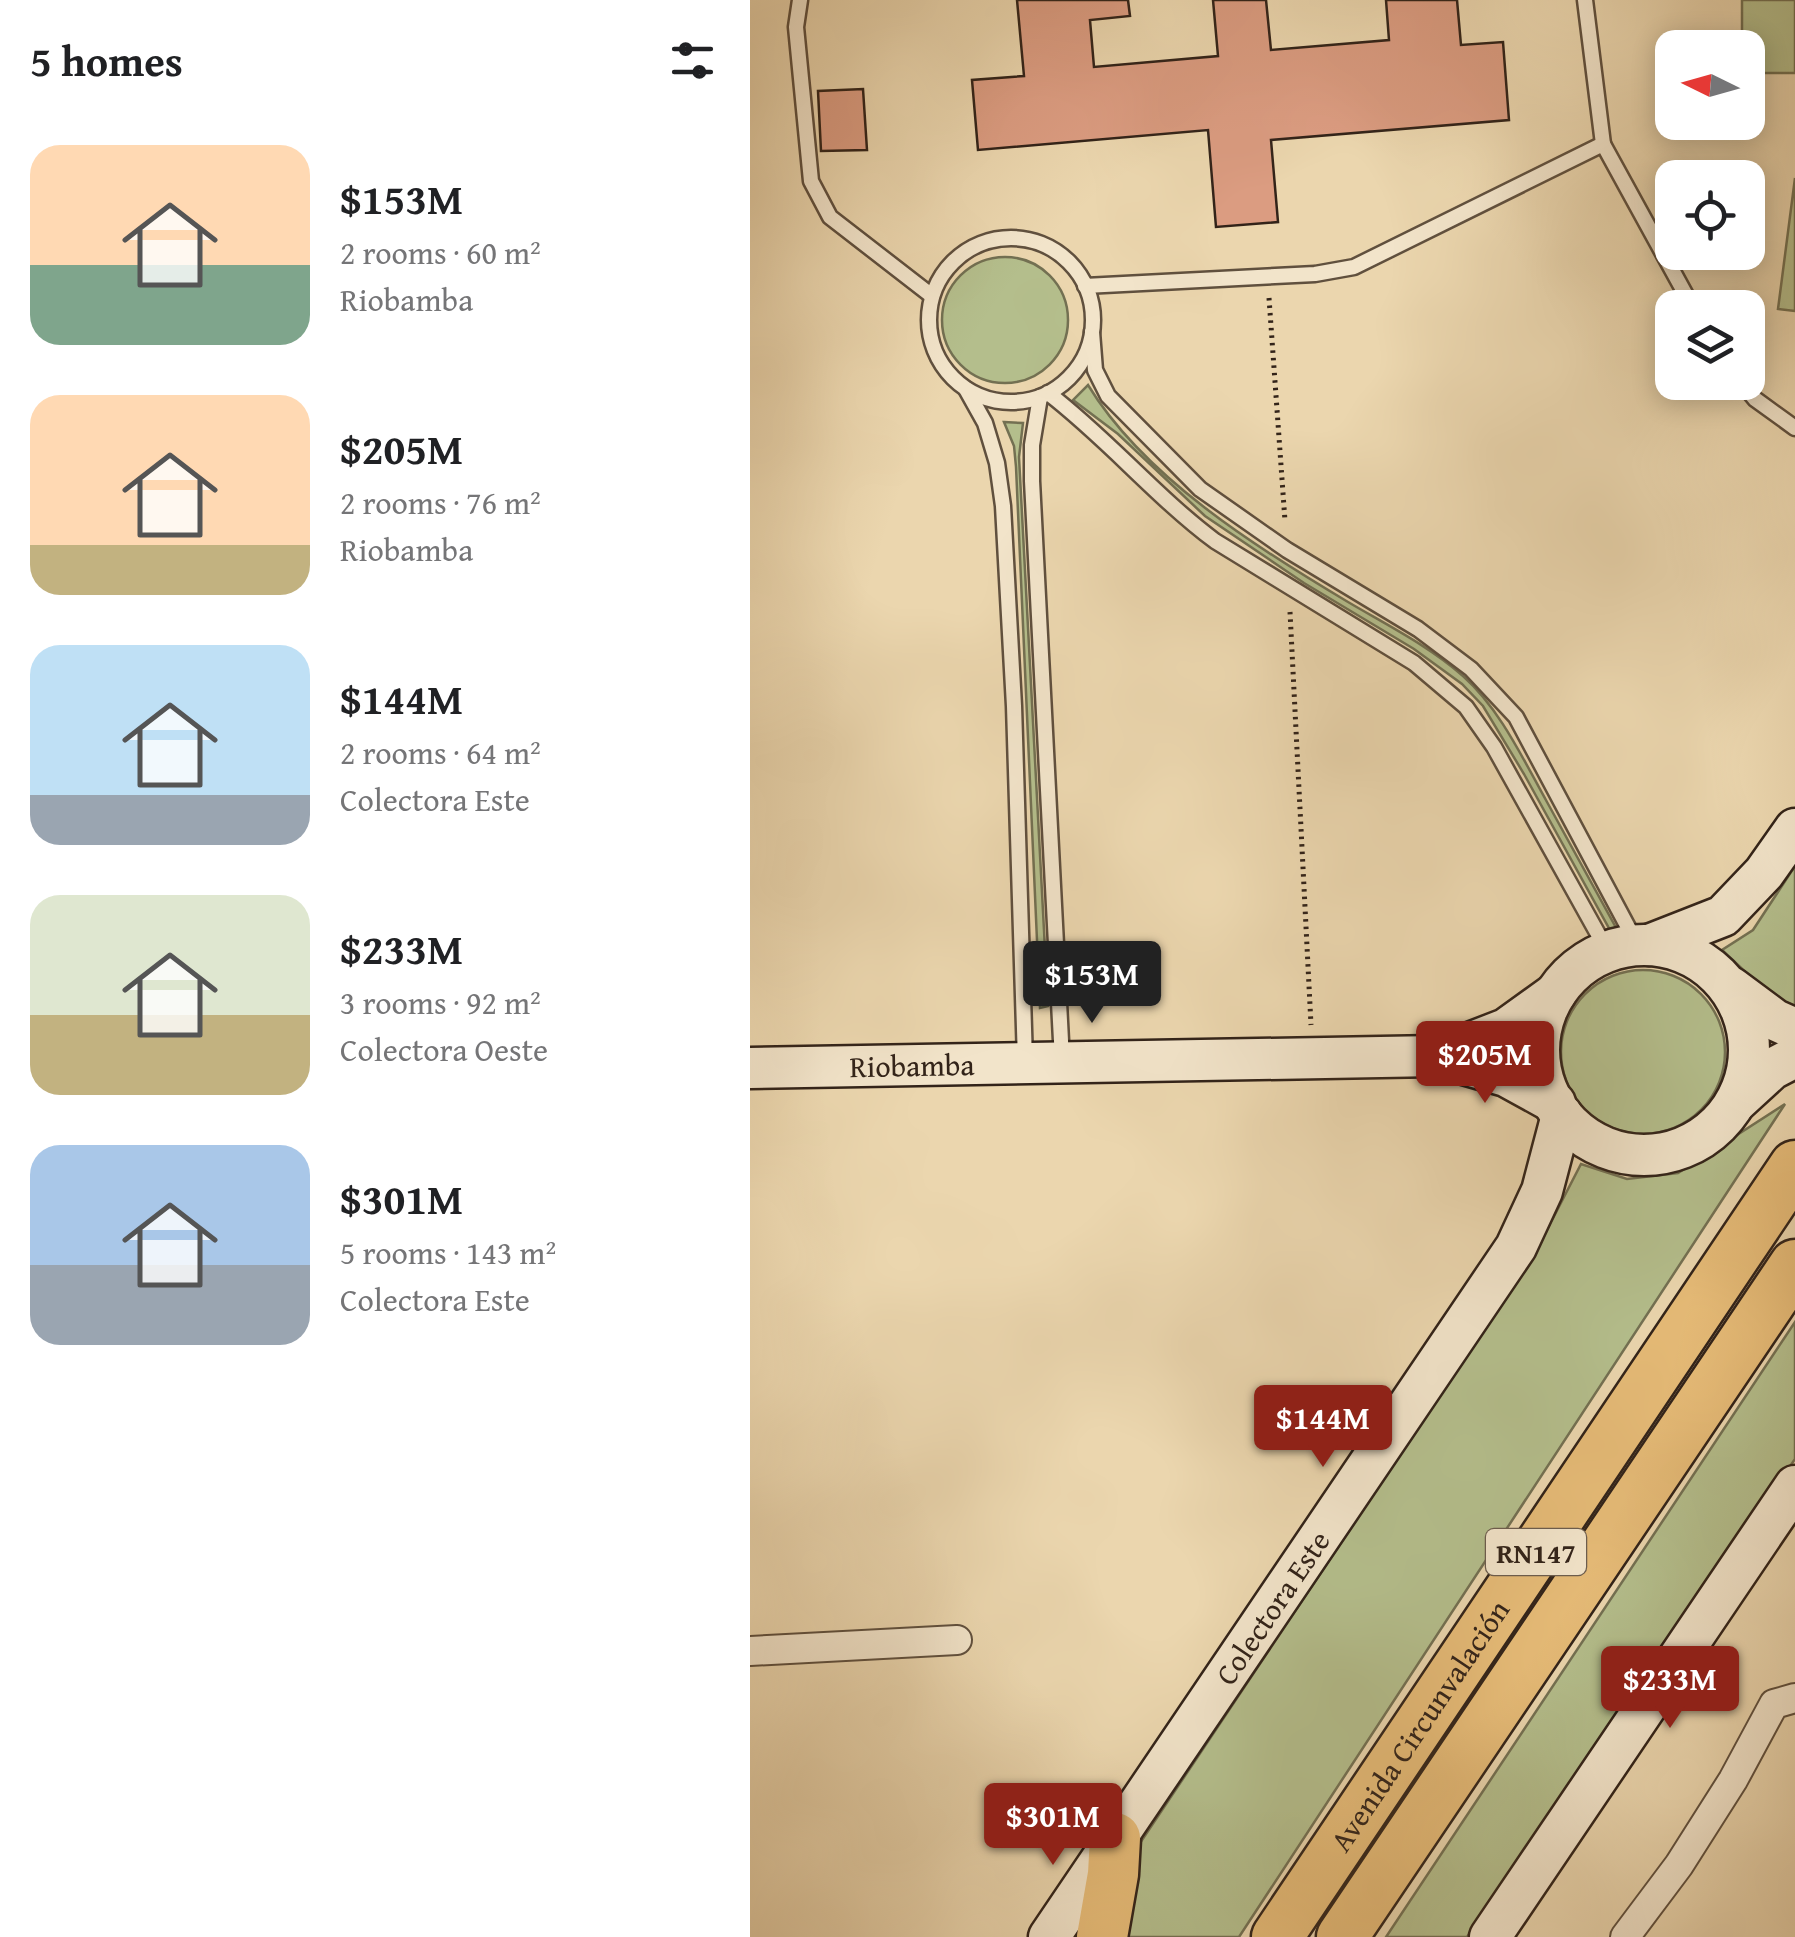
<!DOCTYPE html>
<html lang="en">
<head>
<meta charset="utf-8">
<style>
  :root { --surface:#fff; --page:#f2f2f2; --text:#202124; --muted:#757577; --accent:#8f2418 }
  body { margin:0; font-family:"Gentium Book Plus",serif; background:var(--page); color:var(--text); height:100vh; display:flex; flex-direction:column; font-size:38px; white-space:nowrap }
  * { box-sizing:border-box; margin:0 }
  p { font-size:32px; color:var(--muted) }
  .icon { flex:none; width:55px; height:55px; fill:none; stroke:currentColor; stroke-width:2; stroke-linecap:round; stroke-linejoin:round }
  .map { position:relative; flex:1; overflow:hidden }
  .panel { display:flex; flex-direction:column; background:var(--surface); width:750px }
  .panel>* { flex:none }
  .needle { width:65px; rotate:275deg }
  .controls { position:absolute; left:905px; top:30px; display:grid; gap:20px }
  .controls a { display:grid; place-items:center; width:110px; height:110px; border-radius:20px; background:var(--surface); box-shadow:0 5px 25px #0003; font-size:50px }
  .price { position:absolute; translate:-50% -85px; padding:0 22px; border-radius:10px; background:var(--accent); color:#fff; font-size:32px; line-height:65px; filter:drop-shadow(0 2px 5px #0008) }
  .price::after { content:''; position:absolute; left:50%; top:60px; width:30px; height:22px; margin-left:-15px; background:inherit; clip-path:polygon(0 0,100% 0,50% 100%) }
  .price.on { background:#222; color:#fff }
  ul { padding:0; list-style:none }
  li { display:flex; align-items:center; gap:30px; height:250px; padding:0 30px }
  li span { display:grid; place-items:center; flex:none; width:280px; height:200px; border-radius:30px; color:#555 }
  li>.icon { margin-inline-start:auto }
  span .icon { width:120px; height:120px; fill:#fffc; stroke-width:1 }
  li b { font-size:42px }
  h2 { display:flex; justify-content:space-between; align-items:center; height:120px; padding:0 30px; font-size:42px }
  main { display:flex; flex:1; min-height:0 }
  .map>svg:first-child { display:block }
  .green { fill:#b4be8c; stroke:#737052; stroke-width:2.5 }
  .building { fill:#db9c81; stroke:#322319; stroke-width:2.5 }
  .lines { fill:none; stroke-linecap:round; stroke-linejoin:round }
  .lane-casing { stroke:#60503e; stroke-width:19 }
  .street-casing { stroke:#60503e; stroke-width:32 }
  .secondary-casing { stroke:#322319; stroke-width:45 }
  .highway-casing { stroke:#322319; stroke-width:55 }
  .path { stroke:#322319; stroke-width:5; stroke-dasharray:2.5 5; stroke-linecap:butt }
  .lane { stroke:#f2e4ca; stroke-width:14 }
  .street { stroke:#f2e4ca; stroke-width:28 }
  .secondary { stroke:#f2e4ca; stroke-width:40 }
  .highway { stroke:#e6bb77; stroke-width:50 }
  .labels { text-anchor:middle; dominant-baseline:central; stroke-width:9; stroke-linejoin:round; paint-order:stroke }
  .shield { fill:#f2e4ca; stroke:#6c5d4e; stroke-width:2.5 }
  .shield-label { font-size:28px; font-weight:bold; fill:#322319 }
  .street-label { font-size:30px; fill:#322319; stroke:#f2e4ca }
</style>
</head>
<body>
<main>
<section class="panel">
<h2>5 homes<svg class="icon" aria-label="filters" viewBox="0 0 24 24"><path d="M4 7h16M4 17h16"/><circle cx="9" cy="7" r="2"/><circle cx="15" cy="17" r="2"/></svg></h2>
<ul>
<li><span style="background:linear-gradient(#ffd9b3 60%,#7fa58c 0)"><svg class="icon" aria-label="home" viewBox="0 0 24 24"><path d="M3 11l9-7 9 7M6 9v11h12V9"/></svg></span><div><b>$153M</b><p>2 rooms · 60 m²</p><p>Riobamba</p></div></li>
<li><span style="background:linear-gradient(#ffd9b3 75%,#c2b280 0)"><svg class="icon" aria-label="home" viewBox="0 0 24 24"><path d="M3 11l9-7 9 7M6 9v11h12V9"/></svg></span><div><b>$205M</b><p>2 rooms · 76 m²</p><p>Riobamba</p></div></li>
<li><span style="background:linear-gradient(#bfe0f5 75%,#9aa5b1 0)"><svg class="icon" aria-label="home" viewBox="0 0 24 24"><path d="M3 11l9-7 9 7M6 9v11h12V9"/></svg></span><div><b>$144M</b><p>2 rooms · 64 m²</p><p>Colectora Este</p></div></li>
<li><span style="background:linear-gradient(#dfe7d0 60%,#c2b280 0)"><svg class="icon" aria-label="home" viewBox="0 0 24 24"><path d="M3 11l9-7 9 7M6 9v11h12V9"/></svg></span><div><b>$233M</b><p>3 rooms · 92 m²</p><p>Colectora Oeste</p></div></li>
<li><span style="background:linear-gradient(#a9c7e8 60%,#9aa5b1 0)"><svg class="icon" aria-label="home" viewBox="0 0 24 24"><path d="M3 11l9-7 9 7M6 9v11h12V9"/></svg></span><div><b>$301M</b><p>5 rooms · 143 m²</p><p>Colectora Este</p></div></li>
</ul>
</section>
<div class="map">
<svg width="1045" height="1937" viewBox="0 0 1045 1937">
  <rect width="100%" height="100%" fill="#ebd6ae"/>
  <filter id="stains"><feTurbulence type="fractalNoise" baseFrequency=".002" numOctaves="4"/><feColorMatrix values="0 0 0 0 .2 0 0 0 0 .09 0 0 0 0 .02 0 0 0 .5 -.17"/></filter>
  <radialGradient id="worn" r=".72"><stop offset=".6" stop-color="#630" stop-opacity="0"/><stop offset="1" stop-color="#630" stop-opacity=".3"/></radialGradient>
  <g class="green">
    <polygon points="992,0 1045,0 1045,73 998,73 998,48 992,47"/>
    <polygon points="1045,178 1045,311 1028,309"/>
    <circle cx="255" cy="320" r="63"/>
    <path d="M 338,385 C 394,477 507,548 598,602 C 637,625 679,646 713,676 C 750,709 773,759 797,802 C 825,853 853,904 881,955 L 876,959 L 774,774 L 733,706 L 712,684 L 664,649 L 554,583 L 455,516 L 368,434 L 323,400 Z"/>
    <polygon points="254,422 273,423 269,457 298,1006 290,1008 266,467 264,446"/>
    <polygon points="1045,866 1045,1006 1020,995 972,950 1003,930"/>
    <circle cx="893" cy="1052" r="82"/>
    <polygon points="1035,1104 489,1937 372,1937 388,1846 785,1253 831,1164 877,1179 928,1173"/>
    <polygon points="1045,1322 1045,1459 717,1937 636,1937"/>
  </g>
  <g class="building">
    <polygon points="267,0 378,0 380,16 340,20 344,67 468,56 463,0 516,0 521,50 639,40 636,0 707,0 711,45 753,42 759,120 521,140 528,222 466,227 458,130 228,150 222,80 274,76"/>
    <polygon points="113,89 117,150 71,151 68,91"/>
  </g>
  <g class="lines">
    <defs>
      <g id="lane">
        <polyline points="50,0 46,27 61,181 80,217 182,296"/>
        <polyline points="853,144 943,308"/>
        <circle cx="261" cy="320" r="82"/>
        <polyline points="335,286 565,274 604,267 853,144 835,0"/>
        <polyline points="342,332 345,370 358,396 450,489 537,550 668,629 721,669 766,717 888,946"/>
        <polyline points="991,382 1005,399 1045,428"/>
        <polyline points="216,389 235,423 247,463 253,506 264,706 275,1061"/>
        <path d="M 298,393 C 358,439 406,497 465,541 L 664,663 L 716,707 L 744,747 L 858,952"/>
        <polyline points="290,397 282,445 282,481 312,1060"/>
      </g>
      <g id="street">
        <polyline points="0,1651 207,1640"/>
        <polyline points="875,1937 929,1865 983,1780 1024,1704 1045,1698"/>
      </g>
      <g id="secondary">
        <polyline points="899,945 973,916 1014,873 1045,829"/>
        <circle cx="894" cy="1050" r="105"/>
        <polyline points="982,988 1025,1020 1045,1029"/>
        <polyline points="686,1056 756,1029 806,993"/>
        <path id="s1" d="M 0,1068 L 686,1056 L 756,1076 L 805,1103"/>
        <polyline points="986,1102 1022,1069 1045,1057"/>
        <path id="s2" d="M 299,1937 L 766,1247 L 792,1191 L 812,1115"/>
        <polyline points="740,1937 1045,1486"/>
      </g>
      <g id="highway">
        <polyline points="352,1937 363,1874 365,1838"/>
        <path id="s3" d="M 527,1937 L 1045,1166"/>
        <polyline points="592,1937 1045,1265"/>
      </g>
    </defs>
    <use href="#lane" class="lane-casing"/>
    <use href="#street" class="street-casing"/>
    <use href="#secondary" class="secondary-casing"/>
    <use href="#highway" class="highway-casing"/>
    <g class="path">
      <polyline points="519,298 535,521"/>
      <polyline points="540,612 561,1025"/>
    </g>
    <use href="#lane" class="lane"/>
    <use href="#street" class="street"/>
    <use href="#secondary" class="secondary"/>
    <use href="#highway" class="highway"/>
  </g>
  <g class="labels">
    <rect class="shield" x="736" y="1529" width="100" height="46" rx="8"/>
    <g class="shield-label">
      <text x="786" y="1552">RN147</text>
    </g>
    <g class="street-label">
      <text stroke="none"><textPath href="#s1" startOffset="162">Riobamba</textPath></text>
      <text stroke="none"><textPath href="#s2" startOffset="398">Colectora Este</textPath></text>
      <text stroke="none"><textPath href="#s3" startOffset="255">Avenida Circunvalación</textPath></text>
    </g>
  </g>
  <rect width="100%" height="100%" filter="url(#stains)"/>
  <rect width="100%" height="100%" fill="url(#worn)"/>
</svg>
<div class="controls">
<a><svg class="needle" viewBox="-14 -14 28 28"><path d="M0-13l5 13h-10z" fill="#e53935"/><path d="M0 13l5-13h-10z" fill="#757577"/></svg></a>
<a><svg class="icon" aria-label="locate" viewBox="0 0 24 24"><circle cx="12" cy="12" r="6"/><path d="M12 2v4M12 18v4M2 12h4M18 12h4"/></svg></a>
<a><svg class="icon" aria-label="layers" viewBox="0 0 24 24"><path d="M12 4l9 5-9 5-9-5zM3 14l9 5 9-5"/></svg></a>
</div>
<b class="price on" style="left:342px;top:1026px">$153M</b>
<b class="price" style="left:735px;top:1106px">$205M</b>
<b class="price" style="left:573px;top:1470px">$144M</b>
<b class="price" style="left:920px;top:1731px">$233M</b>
<b class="price" style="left:303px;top:1868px">$301M</b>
</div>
</main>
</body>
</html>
